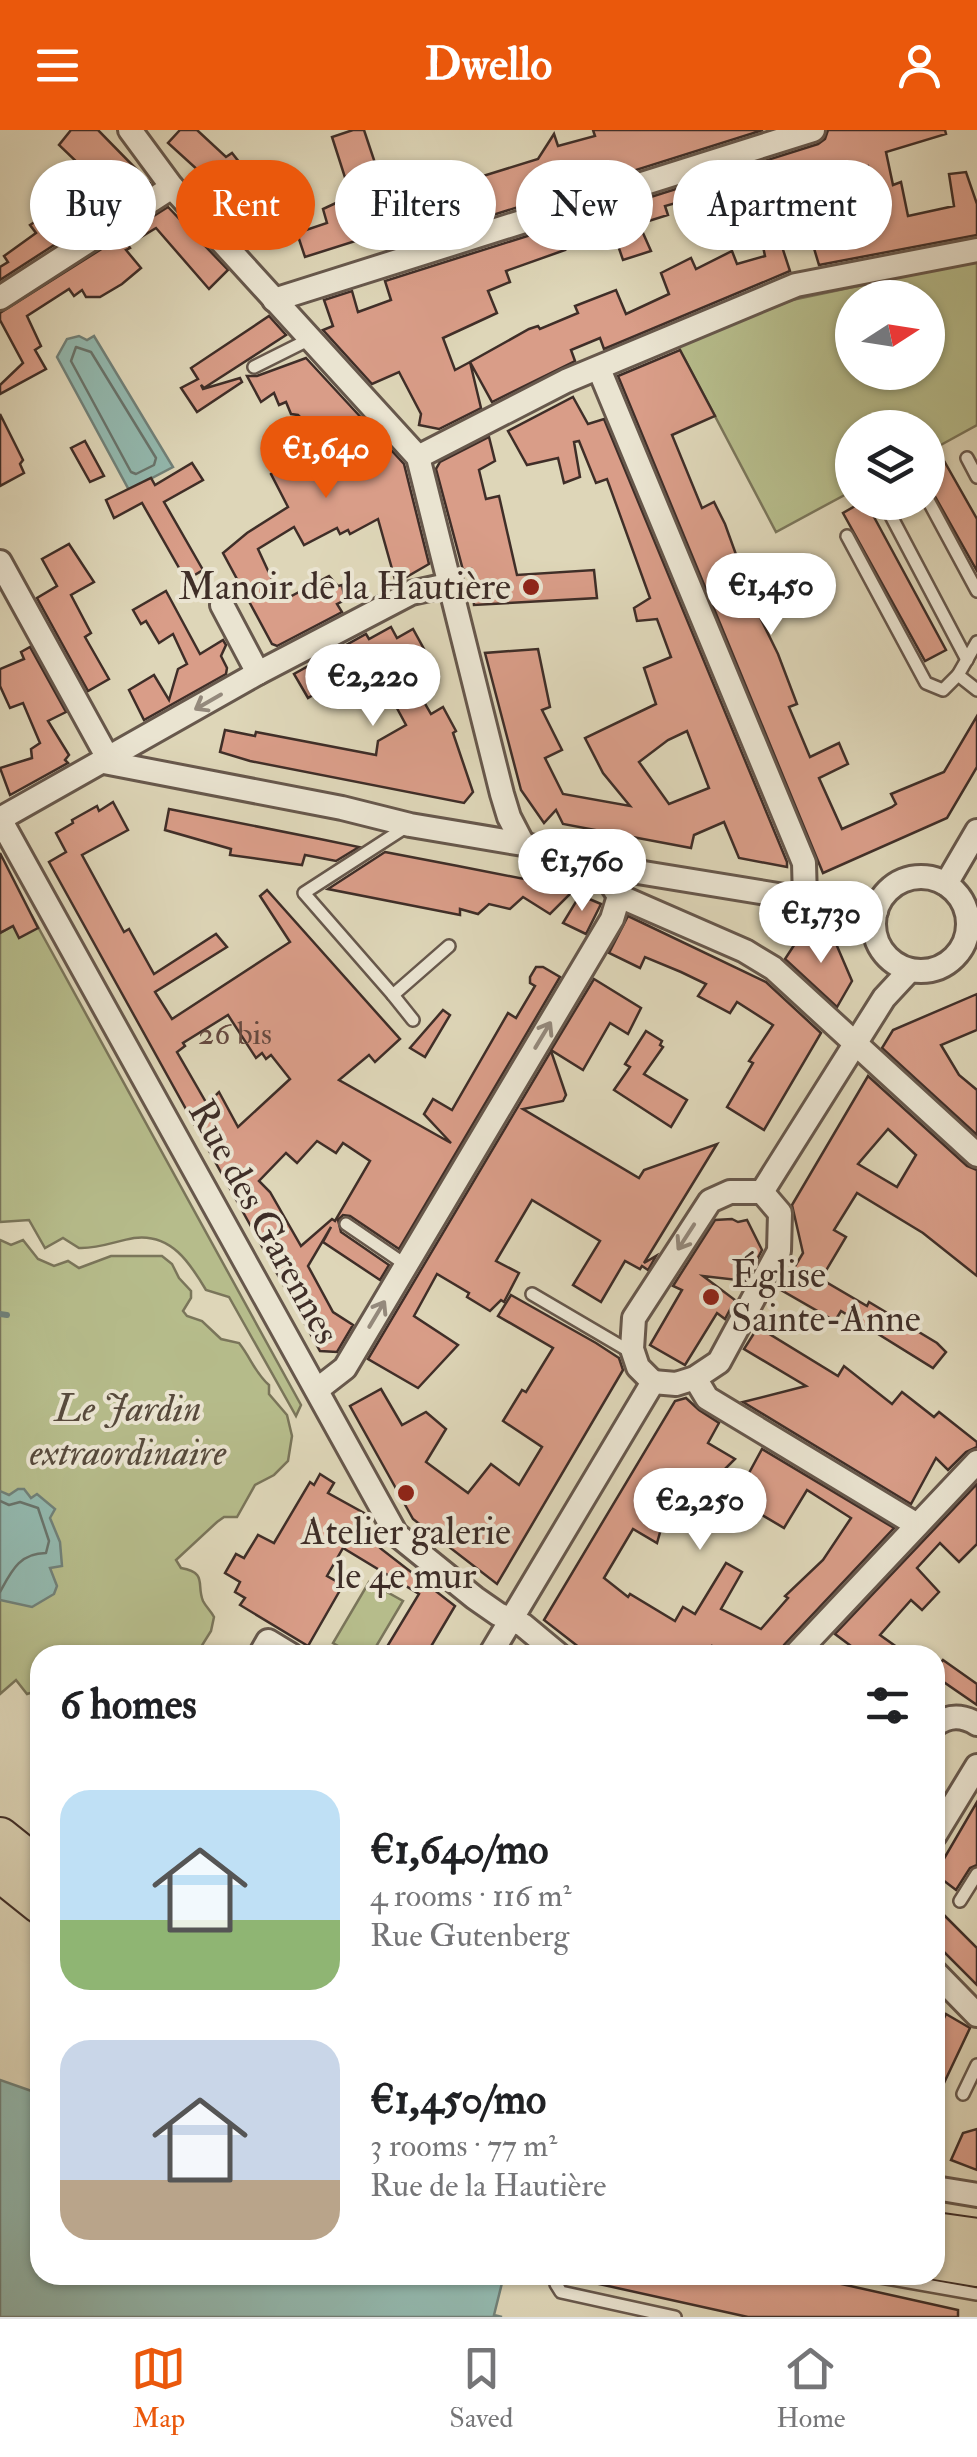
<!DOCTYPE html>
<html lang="en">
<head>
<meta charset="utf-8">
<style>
  :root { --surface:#fff; --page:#f2f2f2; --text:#202124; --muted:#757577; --line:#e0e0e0; --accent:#ea580c }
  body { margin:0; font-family:"IM FELL Double Pica",serif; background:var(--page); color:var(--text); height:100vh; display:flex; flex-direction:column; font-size:38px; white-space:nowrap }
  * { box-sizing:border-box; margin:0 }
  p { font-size:32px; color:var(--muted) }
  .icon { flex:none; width:55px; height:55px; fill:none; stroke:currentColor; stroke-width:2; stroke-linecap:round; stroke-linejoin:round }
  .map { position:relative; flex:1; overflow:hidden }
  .drawer { position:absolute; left:30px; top:1515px; width:915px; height:640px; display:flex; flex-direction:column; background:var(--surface); border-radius:30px; box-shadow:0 2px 8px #0004 }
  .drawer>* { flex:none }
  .guide { position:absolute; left:30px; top:30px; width:918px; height:90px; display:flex; gap:20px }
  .needle { width:65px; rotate:78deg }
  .buttons { position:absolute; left:835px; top:150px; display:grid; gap:20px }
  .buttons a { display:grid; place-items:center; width:110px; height:110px; border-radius:50%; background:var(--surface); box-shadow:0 2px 8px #0004; font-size:50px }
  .price { position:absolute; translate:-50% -85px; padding:0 22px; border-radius:35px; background:#fff; color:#222; font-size:32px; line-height:65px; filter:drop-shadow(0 2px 5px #0008) }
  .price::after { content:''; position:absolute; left:50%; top:60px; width:30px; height:22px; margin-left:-15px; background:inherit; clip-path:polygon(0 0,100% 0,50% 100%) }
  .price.selected { background:var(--accent); color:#fff }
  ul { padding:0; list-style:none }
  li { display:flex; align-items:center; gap:30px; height:250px; padding:0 30px }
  li span { display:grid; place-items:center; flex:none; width:280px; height:200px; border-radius:30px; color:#555 }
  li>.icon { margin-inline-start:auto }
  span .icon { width:120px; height:120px; fill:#fffc; stroke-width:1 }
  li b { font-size:42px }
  h2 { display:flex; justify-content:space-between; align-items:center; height:120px; padding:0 30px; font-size:42px }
  .chip { padding:0 35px; border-radius:45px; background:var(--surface); box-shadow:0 2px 8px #0004; font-size:35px; line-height:90px }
  .chip.selected { background:var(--accent); color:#fff }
  header { display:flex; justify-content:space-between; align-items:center; height:130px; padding:0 30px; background:var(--accent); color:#fff; font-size:45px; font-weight:700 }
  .tab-bar { display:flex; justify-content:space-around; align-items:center; height:140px; border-top:2px solid var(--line); background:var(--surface); font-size:28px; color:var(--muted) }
  .tab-bar a { display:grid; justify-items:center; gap:5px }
  .tab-bar .selected { color:var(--accent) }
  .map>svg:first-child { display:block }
  .green { fill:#b6bc8b; stroke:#7a755a; stroke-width:2.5; fill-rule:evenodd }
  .water { fill:#93b9af; stroke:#718179; stroke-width:2.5 }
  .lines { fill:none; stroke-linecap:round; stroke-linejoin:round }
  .shore { stroke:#69746c; stroke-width:2.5 }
  .stream { stroke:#718179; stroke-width:6 }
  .building { fill:#d99d88; stroke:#3f2e28; stroke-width:2.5; fill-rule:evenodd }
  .service-casing { stroke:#67584c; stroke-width:16 }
  .minor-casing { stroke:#67584c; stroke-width:28 }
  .primary-casing { stroke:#3f2e28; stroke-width:42 }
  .service { stroke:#eae4d1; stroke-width:11 }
  .minor { stroke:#eae4d1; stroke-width:22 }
  .primary { stroke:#ded6b8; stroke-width:38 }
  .oneway { stroke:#94897c }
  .poi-dot { fill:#8f2418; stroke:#eae4d1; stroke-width:4 }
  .labels { text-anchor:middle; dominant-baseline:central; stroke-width:8; stroke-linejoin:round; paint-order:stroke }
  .number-label { font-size:32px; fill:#664a40 }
  .poi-label { font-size:38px; fill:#3f2e28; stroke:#eae4d1; text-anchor:end }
  .street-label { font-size:38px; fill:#3f2e28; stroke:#eae4d1 }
  .park-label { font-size:38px; font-style:italic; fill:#574a3c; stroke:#eae4d1 }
</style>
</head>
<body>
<header><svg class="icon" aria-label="menu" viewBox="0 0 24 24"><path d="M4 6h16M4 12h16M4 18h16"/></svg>Dwello<svg class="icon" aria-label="person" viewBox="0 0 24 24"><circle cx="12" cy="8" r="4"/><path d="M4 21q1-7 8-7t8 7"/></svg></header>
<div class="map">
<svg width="977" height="2187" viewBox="0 0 977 2187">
  <rect width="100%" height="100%" fill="#ded6b8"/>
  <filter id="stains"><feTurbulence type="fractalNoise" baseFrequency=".002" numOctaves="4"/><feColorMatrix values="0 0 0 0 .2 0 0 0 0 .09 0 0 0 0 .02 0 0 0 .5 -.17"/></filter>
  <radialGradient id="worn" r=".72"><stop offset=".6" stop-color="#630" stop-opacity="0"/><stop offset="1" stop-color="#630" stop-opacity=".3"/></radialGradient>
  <g class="green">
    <path d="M 977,131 L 977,295 L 928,322 L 928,298 L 852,298 L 852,361 L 776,402 L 678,216 L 792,170 ZM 852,168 L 928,168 L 928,242 L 852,242 Z"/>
    <path d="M 32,786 L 301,1275 L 296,1286 L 229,1167 L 206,1160 C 190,1133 171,1103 134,1108 C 116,1111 98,1119 79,1118 L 63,1108 L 45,1118 L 29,1090 L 0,1092 L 0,803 Z"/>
    <path d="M 0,1110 L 11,1115 L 23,1110 L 38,1129 L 54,1136 L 68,1131 L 79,1138 L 111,1126 L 162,1126 L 172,1134 L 179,1148 L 191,1161 L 191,1168 L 183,1181 L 187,1186 L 202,1191 L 221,1209 L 239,1213 C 251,1228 255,1243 269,1255 L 269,1264 L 287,1285 L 292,1306 L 288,1331 L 274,1345 L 255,1355 L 237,1387 L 224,1387 L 217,1392 L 176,1430 L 181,1438 C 208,1443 196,1454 203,1471 C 206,1477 211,1481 214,1487 L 211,1501 L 196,1525 L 40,1525 L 40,1560 L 27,1564 L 16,1550 L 0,1564 Z"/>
    <polygon points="369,1452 403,1471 371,1525 354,1525 333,1513"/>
  </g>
  <g class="water">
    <polygon points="79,206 87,210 94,206 173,337 129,360 57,227 67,209"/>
    <polygon points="18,1359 24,1359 31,1368 37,1364 55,1379 50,1388 60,1412 62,1436 50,1438 57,1456 54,1464 32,1477 0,1470 0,1361 9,1365"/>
    <polygon points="0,1950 40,1964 40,2145 504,2145 494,2185 502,2187 0,2187"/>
  </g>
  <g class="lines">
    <g class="shore">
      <polygon points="76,217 91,222 156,328 154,335 136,344 131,342 71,231"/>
      <path d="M 0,1371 L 9,1375 L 20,1372 L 38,1378 L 49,1411 L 46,1423 C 19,1423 11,1442 0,1462"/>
    </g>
    <polyline class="stream" points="0,1184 7,1185"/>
  </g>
  <g class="building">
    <polygon points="71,0 98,0 150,53 0,150 0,137 8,132 4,126 36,103 30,95 56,78 39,63 80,35 59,15"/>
    <polygon points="180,0 197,0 226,27 232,23 243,37 250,52 240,61 256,84 245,95 250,101 240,110 208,74 222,62 168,13"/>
    <polygon points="353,0 364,0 388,72 421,62 426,77 460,64 457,54 538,29 554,4 558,16 595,6 593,0 763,0 420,108 415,92 305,127 297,103 327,93 323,79 351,66 332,7"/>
    <path d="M 828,0 L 945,0 L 946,4 L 886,22 L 893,55 L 901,52 L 908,86 L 954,76 L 949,44 L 966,42 L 977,74 L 977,105 L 819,135 L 804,85 L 819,80 L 809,48 L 764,62 L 790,141 L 604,219 L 600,208 L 571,220 L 575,231 L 492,272 L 470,232 L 529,199 L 538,196 L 540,199 L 578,183 L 575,176 L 616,160 L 626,184 L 669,164 L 661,143 L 691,128 L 696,139 L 732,121 L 737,134 L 765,126 L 753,69 L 749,70 L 747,66 L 729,71 L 725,59 L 665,76 L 668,85 L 639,94 L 651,121 L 623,130 L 612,98 L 562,113 L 565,120 L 506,141 L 510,152 L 488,161 L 497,183 L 443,208 L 455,240 L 470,232 L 481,278 L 439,299 L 419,295 L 421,284 L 399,242 L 372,254 L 323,200 L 333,196 L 324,170 L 352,161 L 358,182 L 391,170 L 385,151 L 818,14 L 825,9 ZM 868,36 L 877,79 L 845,87 L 837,46 Z"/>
    <polygon points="168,77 228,140 209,159 156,98 128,115 130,118 126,120 141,138 122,154 100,167 86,167 82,160 74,166 69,159 27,186 41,216 35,220 46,239 0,264 0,255 23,233 0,190 0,183"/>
    <polygon points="269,186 286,205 204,258 201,255 203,259 240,248 242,252 197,282 181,258 198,249 191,238"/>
    <polygon points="680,220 715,286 672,305 702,378 714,372 725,394 738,430 733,432 778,524 797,574 789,577 810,627 839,613 848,634 819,648 842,699 892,677 896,674 891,664 944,642 977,586 977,637 947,688 823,743 618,246"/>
    <polygon points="306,228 404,334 429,434 396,453 378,389 350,404 348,400 340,404 337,398 304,415 294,397 258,419 282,471 329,446 338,456 342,455 345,470 337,474 342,482 277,516 272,514 223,423 247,403 288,377 271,344 317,304 298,285 291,284 286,272 279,275 274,263 261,272 247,246 257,246"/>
    <path d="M 573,267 L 588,294 L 604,289 L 787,732 L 787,737 L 739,728 L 724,692 L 694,705 L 691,718 L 563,694 L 556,680 L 544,693 L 521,660 L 485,523 L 538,519 L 550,577 L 542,580 L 562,620 L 545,628 L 563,664 L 630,676 L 603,643 L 585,608 L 656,574 L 644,538 L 671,527 L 657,489 L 637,491 L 634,478 L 650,468 L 607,349 L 596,353 L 579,311 L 574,312 L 580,347 L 564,353 L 558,328 L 527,335 L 508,301 ZM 687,601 L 709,658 L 669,674 L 639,632 L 668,610 Z"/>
    <polygon points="0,284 23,330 20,334 24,343 0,356"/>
    <polygon points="489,307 495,331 479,340 486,369 499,366 517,445 594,440 597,468 474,475 471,439 463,440 436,339 440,332"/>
    <polygon points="85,311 104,346 90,352 71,318"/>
    <polygon points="943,329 977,389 977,441 928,354 928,337"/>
    <polygon points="192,333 203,350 164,372 203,440 186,450 142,373 114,388 106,370 151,348 155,355"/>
    <polygon points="862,372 866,372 874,387 946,520 925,531 843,383"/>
    <polygon points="69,414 94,452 71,465 91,503 85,507 109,549 88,561 37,468 57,456 42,429"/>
    <polygon points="166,461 200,524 223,510 226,515 221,526 227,538 226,544 144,590 129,560 154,545 169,570 178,539 187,534 173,504 159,513 146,491 141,494 133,480"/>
    <polygon points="391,497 397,508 413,499 424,519 401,532 431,584 443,577 456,601 453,603 473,662 464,673 250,631 220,622 225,600 255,606 256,602 376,625 378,611 406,595 371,530 308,568 294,544 366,504 369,509"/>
    <polygon points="30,517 66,582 48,591 69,625 65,630 68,633 10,665 0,638 32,628 31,619 40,613 23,573 10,578 0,556 0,539 24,529 21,522"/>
    <path d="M 113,672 L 128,700 L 82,725 L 124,802 L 129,799 L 154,844 L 216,804 L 227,817 L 155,862 L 172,889 L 290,812 L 260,766 L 267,760 L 400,909 L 375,932 L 369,925 L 339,950 L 451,1013 L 424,984 L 433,969 L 452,980 L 508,883 L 516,888 L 535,856 L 530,853 L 530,847 L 536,837 L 543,837 L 560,847 L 399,1119 L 350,1086 L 343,1085 L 338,1090 L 341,1102 L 389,1135 L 380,1150 L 323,1112 L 331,1097 L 308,1136 L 333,1182 L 353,1195 L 337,1222 L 320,1221 L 49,732 L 66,722 L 56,703 L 73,693 L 72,690 L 97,676 L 99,681 ZM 228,885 L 256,928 L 262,923 L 266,929 L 271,925 L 290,949 L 238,997 L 219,962 L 207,974 L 177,922 L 185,916 L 183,913 ZM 317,1011 L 336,1023 L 343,1013 L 370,1031 L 335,1091 L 332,1089 L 301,1116 L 270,1062 L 259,1051 L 286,1023 L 297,1033 Z"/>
    <polygon points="169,679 320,709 359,717 336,731 305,725 302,735 230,725 231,719 165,700"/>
    <polygon points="385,722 458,736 575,759 550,784 523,767 510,779 489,774 478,784 460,779 460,785 328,759"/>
    <polygon points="0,723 38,798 19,808 13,796 0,803"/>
    <polygon points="580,765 601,774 586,804 563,793"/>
    <polygon points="628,786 766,852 821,903 764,1000 727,977 753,933 749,931 773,895 737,872 730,883 698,866 706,854 681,842 645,827 640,838 609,823"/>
    <polygon points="802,803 834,809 852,851 837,877 785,829"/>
    <polygon points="594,849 641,878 628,904 610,893 583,940 551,920"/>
    <polygon points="977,864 977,900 941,915 959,945 977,960 977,1005 882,918 893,900"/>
    <polygon points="443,880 450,885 425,927 410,918"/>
    <polygon points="646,901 662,911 660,915 663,917 644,944 687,970 671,997 614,960 630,937 625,934"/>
    <polygon points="551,921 566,965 563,971 523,979 639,1048 644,1040 717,1014 644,1133 656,1126 648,1140 642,1136 640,1139 625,1131 601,1172 573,1155 600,1111 532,1070 496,1131 519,1143 504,1172 501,1170 490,1181 467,1167 469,1163 437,1144 414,1186 458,1215 418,1258 368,1229"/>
    <path d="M 868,946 L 967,1036 L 977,1040 L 977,1146 L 923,1103 L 857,1063 L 834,1100 L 846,1107 L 821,1149 L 867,1176 L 869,1172 L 937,1213 L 946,1222 L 933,1238 L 841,1181 L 835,1191 L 781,1160 L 803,1123 L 792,1075 ZM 888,999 L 916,1025 L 897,1057 L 858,1034 Z"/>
    <polygon points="732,1089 738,1092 747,1090 762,1120 746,1151 703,1146 735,1170 725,1189 717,1183 685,1235 650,1215 682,1160 673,1156 715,1090"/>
    <polygon points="511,1165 596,1213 619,1228 623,1240 497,1454 413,1389 350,1276 381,1259 402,1295 426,1282 446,1299 426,1332 468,1363 491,1334 519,1355 542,1317 503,1291 522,1260 526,1262 553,1218 498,1186"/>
    <polygon points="758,1197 838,1246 844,1236 892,1274 902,1262 934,1287 939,1282 977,1312 977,1317 966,1322 948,1340 936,1328 911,1374 743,1272 806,1256 744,1219"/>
    <polygon points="686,1268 699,1280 719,1293 708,1313 735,1329 695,1369 686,1385 654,1366 661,1399 657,1413 633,1399 604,1448 628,1467 630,1464 675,1491 683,1477 695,1484 726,1433 742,1442 721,1479 761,1499 788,1468 785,1466 823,1430 851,1388 807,1360 784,1398 752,1379 761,1366 743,1354 762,1319 894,1398 784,1515 780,1525 728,1525 712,1516 707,1525 589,1525 544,1490 675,1271"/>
    <polygon points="320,1344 334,1353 328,1363 364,1383 357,1395 371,1403 380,1418 455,1476 426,1525 382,1525 419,1464 343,1418 327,1446 343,1455 308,1516 240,1475 245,1468 235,1462 240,1452 225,1443 236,1424 244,1428 258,1405 274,1413 310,1352 314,1355"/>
    <polygon points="977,1354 977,1414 959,1432 940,1413 917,1438 939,1462 922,1480 911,1470 880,1505 908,1525 863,1525 835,1504"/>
    <polygon points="943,1530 977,1554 977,1575 935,1546 935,1539"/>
    <polygon points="977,1672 977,1735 970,1738 956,1760 935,1744"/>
    <polygon points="935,1776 977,1818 977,1855 935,1813"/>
    <polygon points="946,1884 970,1898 935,1972 935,1907"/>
    <polygon points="977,1999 977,2040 951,2030 963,2003"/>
    <polygon points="591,2145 801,2145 958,2180 958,2187 748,2187 590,2152"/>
  </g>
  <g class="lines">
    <defs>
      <g id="service">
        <polyline points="254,237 310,209"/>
        <polyline points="967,328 977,347"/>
        <polyline points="928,370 977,461"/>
        <polyline points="912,372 890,384 967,530"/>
        <polyline points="847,406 926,553 943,560 958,545"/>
        <polyline points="977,512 958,545 977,560"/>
        <polyline points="406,697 304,763 393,865 449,816"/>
        <polyline points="393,865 413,890"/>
        <polyline points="346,1094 406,1135"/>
        <polyline points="532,1164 624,1218 632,1219"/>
        <polyline points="960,1771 977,1744"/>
        <polyline points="963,1964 977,1935"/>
        <polyline points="558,2145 556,2154 561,2162 675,2187"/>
        <polyline points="869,2145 977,2164"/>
      </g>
      <g id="minor">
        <polyline points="130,0 172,57 418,327 502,664 509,687 523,714"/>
        <polyline points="0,168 172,57"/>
        <polyline points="274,170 813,0"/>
        <polyline points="599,239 804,733 805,769"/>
        <polyline points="418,327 566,251 796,155 977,120"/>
        <polyline points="0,432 104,621 104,632"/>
        <polyline points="452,454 411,463 258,543 0,689 396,1404 475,1468 498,1484 523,1495 559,1525"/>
        <polyline points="222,475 258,543"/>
        <polyline points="104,632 342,678 410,695 523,714 601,736 876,781"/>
        <circle cx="921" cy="794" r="47"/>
        <polyline points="611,754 619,766 745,821 773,838 977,1025"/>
        <polyline points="946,754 977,701"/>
        <polyline points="762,1062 884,868 910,840"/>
        <polyline points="695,1248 707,1268 917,1395"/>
        <polyline points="653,1252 638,1237 632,1219 634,1188 710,1071 730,1062 762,1062"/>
        <polyline points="653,1252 676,1254 695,1248 719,1232 779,1121 780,1083 762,1062"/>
        <polyline points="318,1259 345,1238 612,789 619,766"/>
        <polyline points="260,1525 268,1511 291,1525"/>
        <polyline points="490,1525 653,1252"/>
        <polyline points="795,1525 977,1332"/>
        <path d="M 935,1595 C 949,1585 962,1585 977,1594"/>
        <polyline points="935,1705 977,1636"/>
        <polyline points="935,1842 977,1885"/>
        <polyline points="935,2058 977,2065"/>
      </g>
      <g id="primary">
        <polyline points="0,1707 40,1739"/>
        <polyline points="0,1742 40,1774"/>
        <polyline points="935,2102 977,2108"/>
        <polyline points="935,2130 977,2137"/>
      </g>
    </defs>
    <use href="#service" class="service-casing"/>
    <use href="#minor" class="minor-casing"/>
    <use href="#primary" class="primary-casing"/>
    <use href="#service" class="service"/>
    <use href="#minor" class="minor"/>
    <use href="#primary" class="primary"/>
  </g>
  <defs><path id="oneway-shaft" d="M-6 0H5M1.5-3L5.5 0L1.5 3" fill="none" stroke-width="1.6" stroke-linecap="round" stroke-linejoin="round" transform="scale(2.5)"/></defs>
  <g class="oneway">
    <use href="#oneway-shaft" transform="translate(208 572) rotate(150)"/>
    <use href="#oneway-shaft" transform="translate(543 905) rotate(-59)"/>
    <use href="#oneway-shaft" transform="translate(686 1107) rotate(123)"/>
    <use href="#oneway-shaft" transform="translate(377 1184) rotate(-59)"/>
  </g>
  <g class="poi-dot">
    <circle cx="531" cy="457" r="10"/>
    <circle cx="711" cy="1167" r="10"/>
    <circle cx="406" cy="1363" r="10"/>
  </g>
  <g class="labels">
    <g class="number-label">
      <text x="235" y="904">26 bis</text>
    </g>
    <g class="poi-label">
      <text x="511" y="457">Manoir de la Hautière</text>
      <text x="731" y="1145" text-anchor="start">Église<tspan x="731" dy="44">Sainte-Anne</tspan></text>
      <text x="406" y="1402" text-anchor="middle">Atelier galerie<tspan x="406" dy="44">le 4e mur</tspan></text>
    </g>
    <g class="street-label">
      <text transform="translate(264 1092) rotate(61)">Rue des Garennes</text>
    </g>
    <g class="park-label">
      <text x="128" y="1279">Le Jardin<tspan x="128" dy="44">extraordinaire</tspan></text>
    </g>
  </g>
  <rect width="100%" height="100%" filter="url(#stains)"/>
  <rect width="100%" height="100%" fill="url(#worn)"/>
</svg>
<div class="buttons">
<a><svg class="needle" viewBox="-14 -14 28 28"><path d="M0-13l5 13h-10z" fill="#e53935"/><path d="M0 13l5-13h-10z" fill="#757577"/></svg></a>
<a><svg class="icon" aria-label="layers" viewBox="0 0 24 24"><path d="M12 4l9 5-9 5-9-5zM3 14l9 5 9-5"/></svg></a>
</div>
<b class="price selected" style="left:326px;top:371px">€1,640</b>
<b class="price" style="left:771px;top:508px">€1,450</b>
<b class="price" style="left:373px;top:599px">€2,220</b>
<b class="price" style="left:582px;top:784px">€1,760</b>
<b class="price" style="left:821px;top:836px">€1,730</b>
<b class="price" style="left:700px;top:1423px">€2,250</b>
<div class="guide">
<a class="chip">Buy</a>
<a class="chip selected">Rent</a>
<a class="chip">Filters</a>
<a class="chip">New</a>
<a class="chip">Apartment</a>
</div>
<section class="drawer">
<h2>6 homes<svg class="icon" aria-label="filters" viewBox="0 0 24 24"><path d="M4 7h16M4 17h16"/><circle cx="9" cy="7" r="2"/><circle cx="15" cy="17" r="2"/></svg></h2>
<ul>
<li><span style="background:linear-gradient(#bfe0f5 65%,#8fb573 0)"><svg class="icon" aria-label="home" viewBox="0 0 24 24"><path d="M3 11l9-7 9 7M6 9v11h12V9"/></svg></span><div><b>€1,640/mo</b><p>4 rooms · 116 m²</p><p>Rue Gutenberg</p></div></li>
<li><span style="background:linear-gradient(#c9d6e8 70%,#b9a48a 0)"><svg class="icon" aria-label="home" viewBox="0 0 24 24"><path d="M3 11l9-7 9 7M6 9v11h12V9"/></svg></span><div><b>€1,450/mo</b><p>3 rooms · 77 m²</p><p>Rue de la Hautière</p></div></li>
</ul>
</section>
</div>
<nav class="tab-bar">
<a class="selected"><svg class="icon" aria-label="map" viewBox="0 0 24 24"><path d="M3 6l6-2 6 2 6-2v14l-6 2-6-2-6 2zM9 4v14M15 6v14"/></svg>Map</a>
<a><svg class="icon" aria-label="saved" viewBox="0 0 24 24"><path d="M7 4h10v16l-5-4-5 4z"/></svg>Saved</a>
<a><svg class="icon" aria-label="home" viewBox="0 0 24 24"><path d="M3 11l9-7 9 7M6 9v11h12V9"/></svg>Home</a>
</nav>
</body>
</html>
